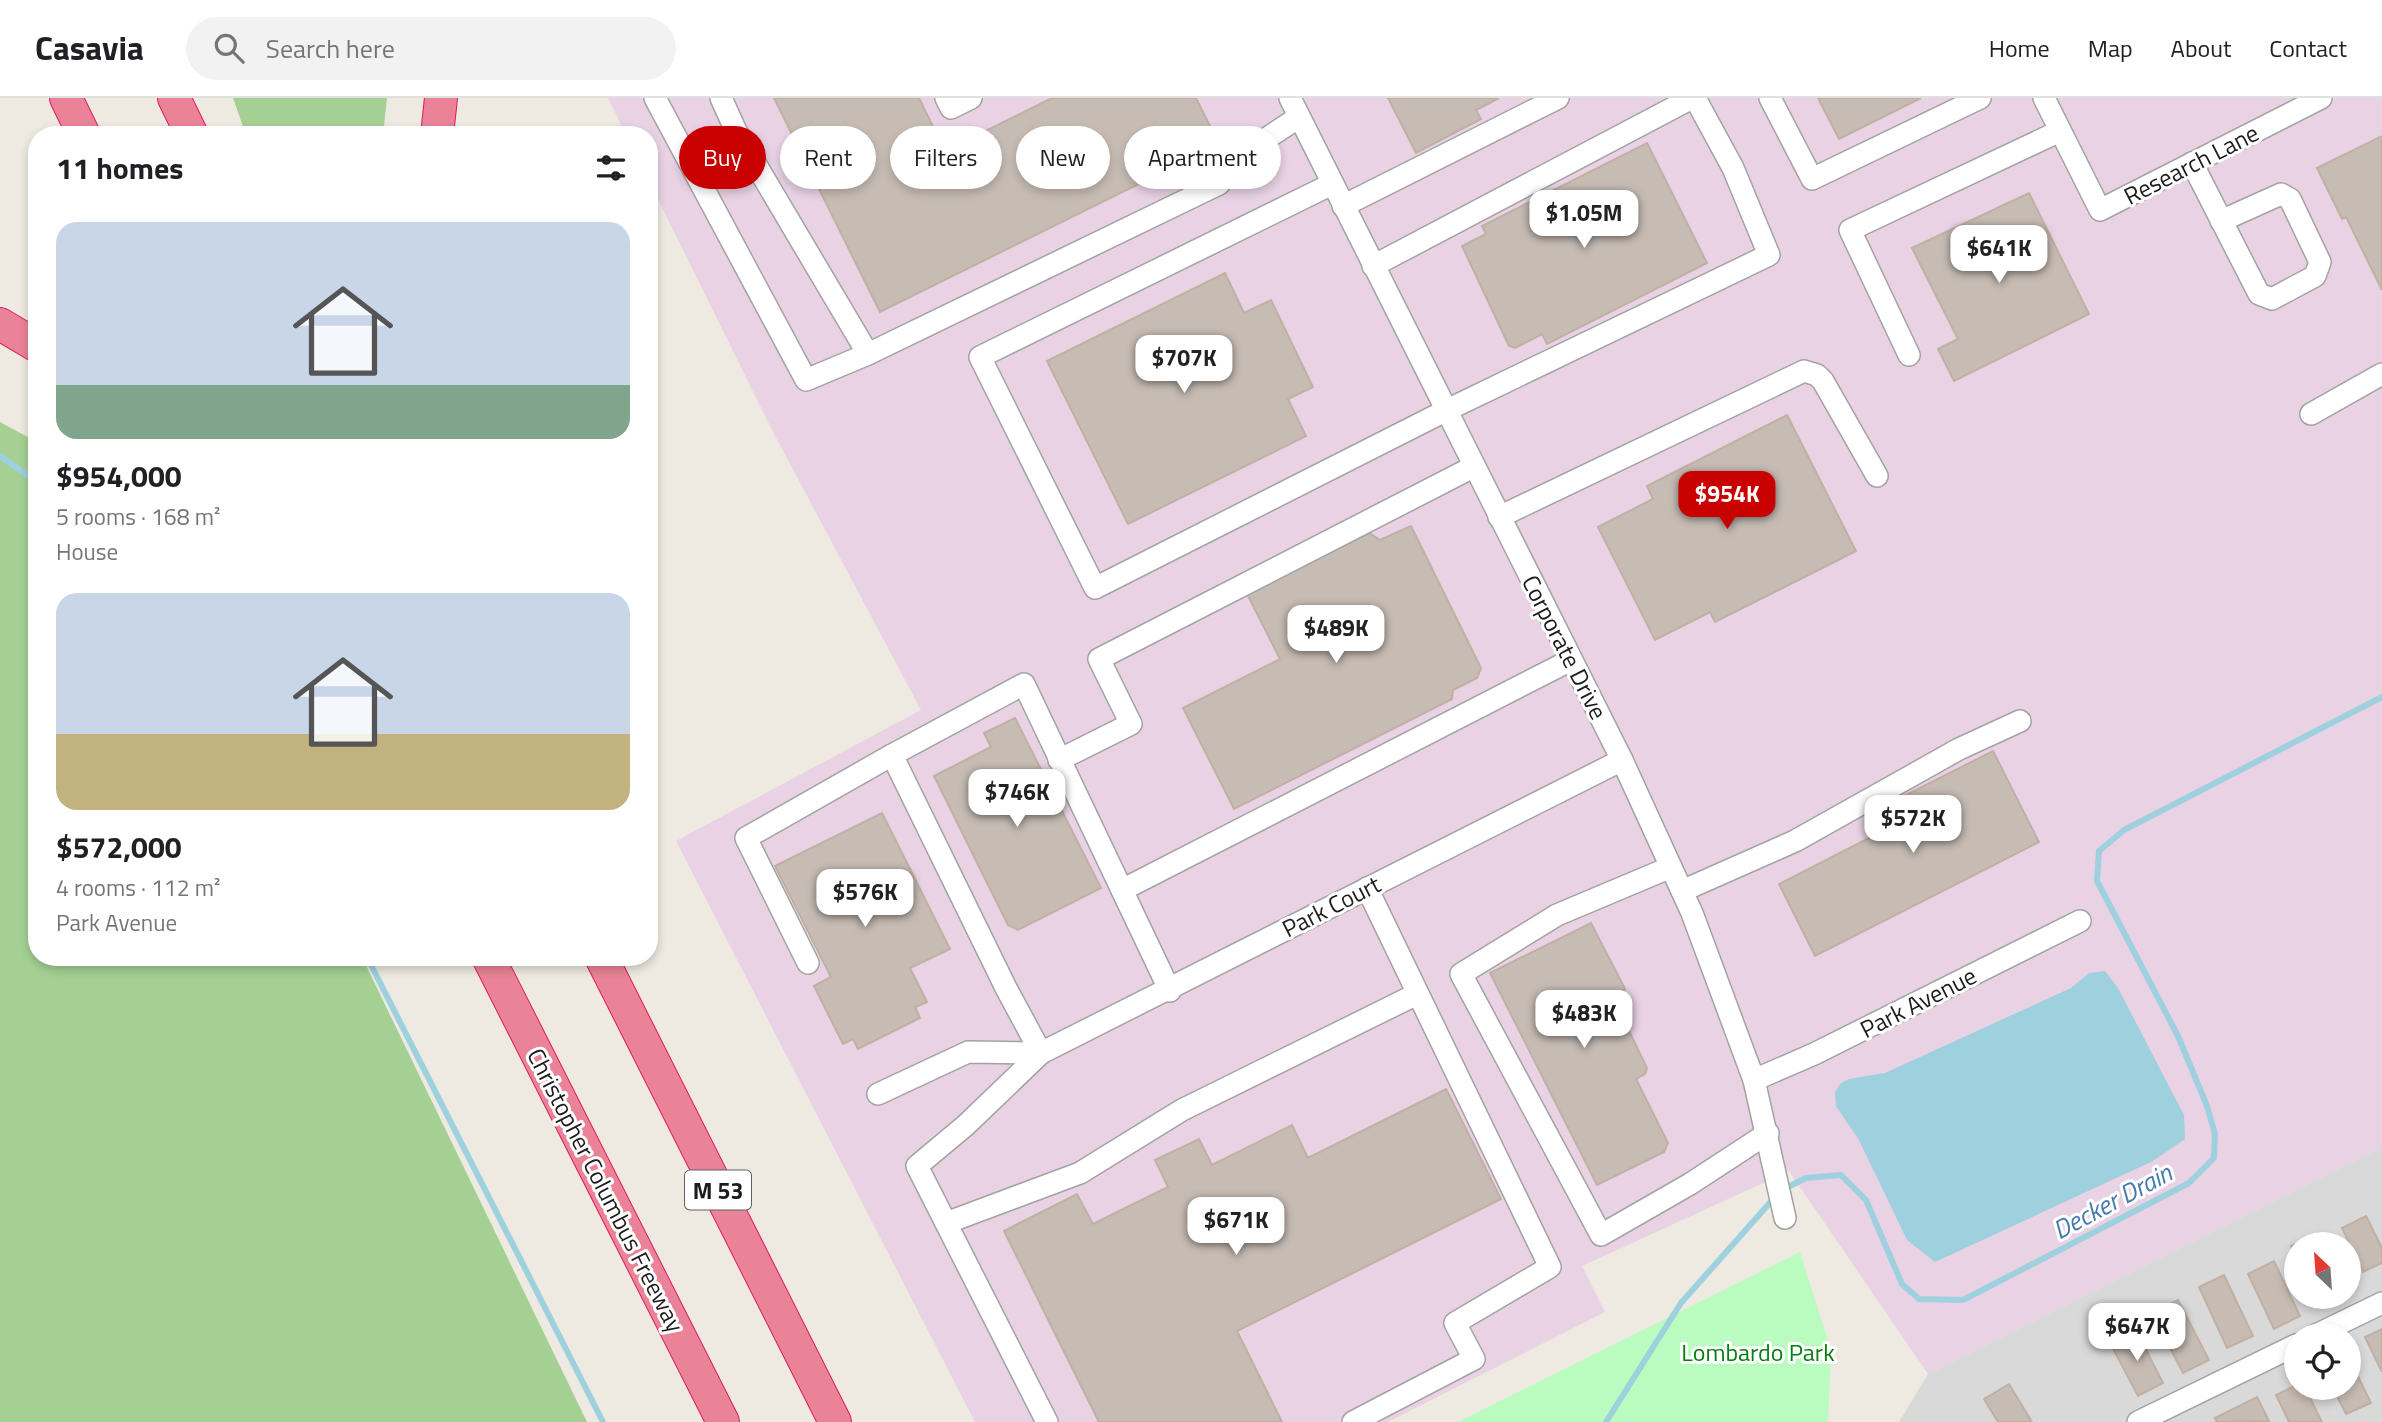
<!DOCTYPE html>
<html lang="en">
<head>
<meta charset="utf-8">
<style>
  :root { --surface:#fff; --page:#f2f2f2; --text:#202124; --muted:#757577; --line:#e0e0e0; --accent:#c80000 }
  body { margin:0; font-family:"Titillium Web",sans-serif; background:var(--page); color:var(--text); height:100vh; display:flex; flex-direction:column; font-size:26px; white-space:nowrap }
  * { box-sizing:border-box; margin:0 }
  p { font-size:23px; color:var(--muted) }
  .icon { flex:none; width:38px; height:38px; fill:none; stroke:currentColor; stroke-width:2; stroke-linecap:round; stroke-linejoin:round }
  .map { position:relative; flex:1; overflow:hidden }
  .panel { position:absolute; left:28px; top:28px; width:630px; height:840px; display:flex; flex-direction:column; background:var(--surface); border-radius:28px; box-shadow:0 4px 10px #0003 }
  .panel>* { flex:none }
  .top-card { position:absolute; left:679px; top:28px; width:665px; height:63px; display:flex; gap:14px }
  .needle { width:46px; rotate:335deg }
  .tools { position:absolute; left:2284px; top:1134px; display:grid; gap:14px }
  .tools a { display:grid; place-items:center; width:77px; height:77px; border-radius:50%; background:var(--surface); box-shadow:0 4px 10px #0003; font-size:35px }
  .price { position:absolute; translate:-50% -60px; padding:0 16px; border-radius:14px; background:#fff; color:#222; font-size:23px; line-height:46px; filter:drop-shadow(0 2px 4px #0008) }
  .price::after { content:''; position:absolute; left:50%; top:42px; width:21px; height:16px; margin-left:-10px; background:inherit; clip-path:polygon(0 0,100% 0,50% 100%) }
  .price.active { background:var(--accent); color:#fff }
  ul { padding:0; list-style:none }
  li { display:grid; align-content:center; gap:14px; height:371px; padding:0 28px }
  li span { display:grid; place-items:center; height:217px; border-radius:21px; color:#555 }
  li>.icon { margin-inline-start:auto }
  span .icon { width:126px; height:126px; fill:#fffc; stroke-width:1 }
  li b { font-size:30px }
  h2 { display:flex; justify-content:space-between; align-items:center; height:84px; padding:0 28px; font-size:30px }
  .chip { padding:0 24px; border-radius:32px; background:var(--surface); box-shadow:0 4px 10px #0003; font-size:24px; line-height:63px }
  .chip.active { background:var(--accent); color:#fff }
  header { display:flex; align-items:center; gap:42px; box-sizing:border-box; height:98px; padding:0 35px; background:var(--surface); border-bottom:2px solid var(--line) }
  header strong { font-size:33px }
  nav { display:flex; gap:38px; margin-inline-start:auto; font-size:24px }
  .search { width:490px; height:63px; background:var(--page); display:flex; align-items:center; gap:18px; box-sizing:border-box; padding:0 24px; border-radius:38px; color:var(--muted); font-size:26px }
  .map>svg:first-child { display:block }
  .residential { fill:#dad9d9; fill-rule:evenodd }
  .industrial { fill:#e8d2e4 }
  .forest { fill:#a5d093 }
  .park { fill:#bafcbf }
  .water { fill:#9ed0de }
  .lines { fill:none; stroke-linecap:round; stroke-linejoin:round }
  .stream { stroke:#9ed0de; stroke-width:6 }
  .building { fill:#c6bcb4; stroke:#c0b0a3; stroke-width:2 }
  .minor-casing { stroke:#a3a3a3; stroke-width:24 }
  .highway-casing { stroke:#df1b5e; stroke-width:34 }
  .minor { stroke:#fff; stroke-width:21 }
  .highway { stroke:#ea8397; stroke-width:32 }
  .labels { text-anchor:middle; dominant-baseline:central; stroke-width:6; stroke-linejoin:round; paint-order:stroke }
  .shield { fill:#fff; stroke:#606060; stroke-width:2 }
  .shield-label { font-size:23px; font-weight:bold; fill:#1c1c1c }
  .street-label { font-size:24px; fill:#1c1c1c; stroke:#fff }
  .park-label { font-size:24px; fill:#067e10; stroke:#fff }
  .water-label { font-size:26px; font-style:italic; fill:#447aaf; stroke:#fff }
</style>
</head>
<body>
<header>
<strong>Casavia</strong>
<div class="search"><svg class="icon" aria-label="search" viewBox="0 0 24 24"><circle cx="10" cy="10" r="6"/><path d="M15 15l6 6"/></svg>Search here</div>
<nav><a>Home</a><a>Map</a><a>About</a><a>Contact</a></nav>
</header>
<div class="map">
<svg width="2382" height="1324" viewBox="0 0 2382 1324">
  <rect width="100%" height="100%" fill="#eeeae1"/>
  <path class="residential" d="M 2382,1049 L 2382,1324 L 1899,1324 L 1928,1276 ZM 2296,1146 L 2348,1146 L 2348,1199 L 2296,1199 ZM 2296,1237 L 2348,1237 L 2348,1290 L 2296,1290 Z"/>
  <polygon class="industrial" points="608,0 2382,0 2382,1049 1928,1276 1789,1073 1582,1168 1605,1214 1388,1324 975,1324 676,743 921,612 772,332 649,83 649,37 626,37"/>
  <g class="forest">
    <polygon points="233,0 387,0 383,37 246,37"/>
    <polygon points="0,324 37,344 37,859 362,859 587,1324 0,1324"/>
  </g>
  <polygon class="park" points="1800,1154 1831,1252 1828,1324 1458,1324"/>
  <polygon class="water" points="2105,873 2118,890 2184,1017 2185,1041 2153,1063 1935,1164 1907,1142 1859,1042 1836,1008 1835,994 1841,985 1849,981 1885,975 2071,890 2089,875"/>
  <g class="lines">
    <g class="stream">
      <polyline points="0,358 37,384"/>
      <polyline points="367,859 603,1324"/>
      <polyline points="1782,1092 1806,1080 1841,1077 1866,1102 1902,1186 1919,1201 1963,1202 2189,1085 2214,1060 2215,1036 2207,1008 2178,938 2097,783 2099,753 2124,732 2382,599"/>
      <polyline points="1606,1324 1681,1205 1775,1099"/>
    </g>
  </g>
  <g class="building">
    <polygon points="774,0 919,0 945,53 1052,0 1196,0 1216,40 1172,61 1175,68 880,214"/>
    <polygon points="1388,0 1499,0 1476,12 1481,21 1416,55"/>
    <polygon points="1818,0 1921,0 1839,41"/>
    <polygon points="2382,38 2382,192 2346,119 2342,121 2317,70"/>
    <polygon points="1647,45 1707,165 1547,246 1542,236 1515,250 1509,248 1462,148 1486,136 1482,128"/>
    <polygon points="2029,95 2089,216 1954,283 1938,251 1958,241 1912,150"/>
    <polygon points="1225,175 1244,215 1271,202 1313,289 1288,301 1306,338 1128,426 1047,263"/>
    <polygon points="1787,317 1856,453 1715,524 1710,514 1655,542 1598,429 1653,401 1647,388"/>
    <polygon points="1411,428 1481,570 1477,580 1453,592 1452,601 1234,711 1183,610 1280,561 1247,496 1369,435 1380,442"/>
    <polygon points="1015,620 1101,790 1018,832 1008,827 934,678 991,649 984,635"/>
    <polygon points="1993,653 2039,744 1815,858 1779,786 1914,717 1904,698"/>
    <polygon points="882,715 950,851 910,870 927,904 915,909 920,920 858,951 853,941 843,946 814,888 831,879 775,768"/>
    <polygon points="1591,825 1625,891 1615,904 1647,970 1645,976 1636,981 1668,1045 1664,1054 1597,1087 1490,875"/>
    <polygon points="1446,991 1501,1101 1237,1233 1282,1324 1099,1324 1004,1133 1077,1096 1093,1126 1168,1089 1155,1062 1199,1041 1212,1067 1292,1027 1308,1060"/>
    <polygon points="2366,1118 2382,1150 2382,1165 2363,1174 2342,1130"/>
    <polygon points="2318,1135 2324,1146 2296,1146 2296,1157 2291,1148"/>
    <polygon points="2274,1163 2300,1218 2274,1231 2248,1176"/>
    <polygon points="2224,1177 2253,1238 2227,1250 2199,1189"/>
    <polygon points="2178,1202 2209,1262 2183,1275 2152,1215"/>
    <polygon points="2382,1231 2382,1274 2365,1239"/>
    <polygon points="2136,1232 2163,1285 2138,1298 2110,1245"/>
    <polygon points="2350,1262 2371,1305 2346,1316 2333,1290 2348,1290"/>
    <polygon points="2009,1286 2032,1324 1998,1324 1984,1301"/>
    <polygon points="2296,1287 2296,1290 2305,1290 2322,1324 2289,1324 2276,1297"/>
    <polygon points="2257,1299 2269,1323 2217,1324 2215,1320"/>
  </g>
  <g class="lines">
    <defs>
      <g id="minor">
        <polyline points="655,0 806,282 868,256"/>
        <polyline points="721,0 736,33 868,256 1219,86 1240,58 1299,19"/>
        <polyline points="946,0 951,10 971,0"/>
        <polyline points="1290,0 1622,662 1692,815 1754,982 1785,1120"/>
        <polyline points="1770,0 1812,81 1980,0"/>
        <polyline points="2044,0 2100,112 2321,0"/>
        <polyline points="2192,65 2259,196 2272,201 2315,178 2320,164 2290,101 2281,96 2221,123"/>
        <polyline points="1332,86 980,259 1095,490 1445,313 1769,157 1733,70 1695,0"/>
        <polyline points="1343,108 1558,0"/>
        <polyline points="1373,168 1692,0"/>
        <polyline points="1909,257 1850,132 2060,33"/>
        <polyline points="2311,316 2382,276"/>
        <polyline points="1499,419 1804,273 1817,277 1823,283 1877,378"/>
        <polyline points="1059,662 1131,626 1099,561 1473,369"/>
        <polyline points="1671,769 1557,817 1461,876 1601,1137 1690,1086 1768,1035"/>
        <polyline points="1122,792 1571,562"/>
        <polyline points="1682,793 1795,743 1959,651 2020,623"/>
        <polyline points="808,865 746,740 892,657"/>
        <polyline points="1041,955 1006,890 892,657 1024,586 1170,893"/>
        <polyline points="1754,982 1814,956 2080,823"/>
        <polyline points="878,996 968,954 1041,955"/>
        <polyline points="946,1125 1080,1075 1182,1012 1417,896"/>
        <polyline points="2316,1237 2382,1205"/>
        <polyline points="1047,1324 917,1068 966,1027 1041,955 1622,662"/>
        <polyline points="1353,1324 1474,1261 1455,1225 1550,1169 1367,790"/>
        <polyline points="2138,1324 2296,1247"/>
      </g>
      <g id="highway">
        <polyline points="66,0 84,37"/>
        <polyline points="174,0 192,37"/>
        <polyline points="437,37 441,0"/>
        <polyline points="0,226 37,248"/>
        <polyline points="488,859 723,1324"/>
        <polyline points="601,859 835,1324"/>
      </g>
    </defs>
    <use href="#minor" class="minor-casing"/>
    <use href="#highway" class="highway-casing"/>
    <use href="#minor" class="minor"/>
    <use href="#highway" class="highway"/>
  </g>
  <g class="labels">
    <rect class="shield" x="685" y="1072.5" width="66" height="39" rx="5"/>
    <g class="shield-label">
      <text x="718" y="1092">M 53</text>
    </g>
    <g class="street-label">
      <text transform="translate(2191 66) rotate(-27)">Research Lane</text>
      <text transform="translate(1565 549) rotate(63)">Corporate Drive</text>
      <text transform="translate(1331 808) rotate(-27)">Park Court</text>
      <text transform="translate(1918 904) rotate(-27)">Park Avenue</text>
      <text transform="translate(606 1092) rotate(63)">Christopher Columbus Freeway</text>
    </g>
    <g class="park-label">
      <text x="1758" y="1254">Lombardo Park</text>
    </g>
    <g class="water-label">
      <text transform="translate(2112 1103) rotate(-28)">Decker Drain</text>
    </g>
  </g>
</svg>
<div class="tools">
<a><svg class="needle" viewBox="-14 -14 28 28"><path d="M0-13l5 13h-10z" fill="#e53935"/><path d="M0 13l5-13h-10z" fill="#757577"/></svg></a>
<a><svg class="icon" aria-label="locate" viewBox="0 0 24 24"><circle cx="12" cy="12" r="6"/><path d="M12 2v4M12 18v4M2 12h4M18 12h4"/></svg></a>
</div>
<b class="price" style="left:1584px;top:152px">$1.05M</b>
<b class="price" style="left:1999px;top:187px">$641K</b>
<b class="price" style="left:1184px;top:297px">$707K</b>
<b class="price active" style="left:1727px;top:433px">$954K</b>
<b class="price" style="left:1336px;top:567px">$489K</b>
<b class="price" style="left:1017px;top:731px">$746K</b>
<b class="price" style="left:1913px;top:757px">$572K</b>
<b class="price" style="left:865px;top:831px">$576K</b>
<b class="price" style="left:1584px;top:952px">$483K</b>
<b class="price" style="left:1236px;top:1159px">$671K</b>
<b class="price" style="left:2137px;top:1265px">$647K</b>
<div class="top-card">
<a class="chip active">Buy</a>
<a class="chip">Rent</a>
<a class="chip">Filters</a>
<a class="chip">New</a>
<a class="chip">Apartment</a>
</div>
<section class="panel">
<h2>11 homes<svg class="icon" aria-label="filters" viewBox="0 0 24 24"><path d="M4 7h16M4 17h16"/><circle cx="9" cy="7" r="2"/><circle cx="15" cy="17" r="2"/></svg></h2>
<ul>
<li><span style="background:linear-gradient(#c9d6e8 75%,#7fa58c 0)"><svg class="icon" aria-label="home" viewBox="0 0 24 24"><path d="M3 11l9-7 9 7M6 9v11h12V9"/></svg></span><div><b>$954,000</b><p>5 rooms · 168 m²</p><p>House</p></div></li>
<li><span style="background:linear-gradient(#c9d6e8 65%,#c2b280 0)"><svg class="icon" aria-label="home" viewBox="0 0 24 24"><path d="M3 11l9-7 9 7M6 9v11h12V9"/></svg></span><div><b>$572,000</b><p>4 rooms · 112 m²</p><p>Park Avenue</p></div></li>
</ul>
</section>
</div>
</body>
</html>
